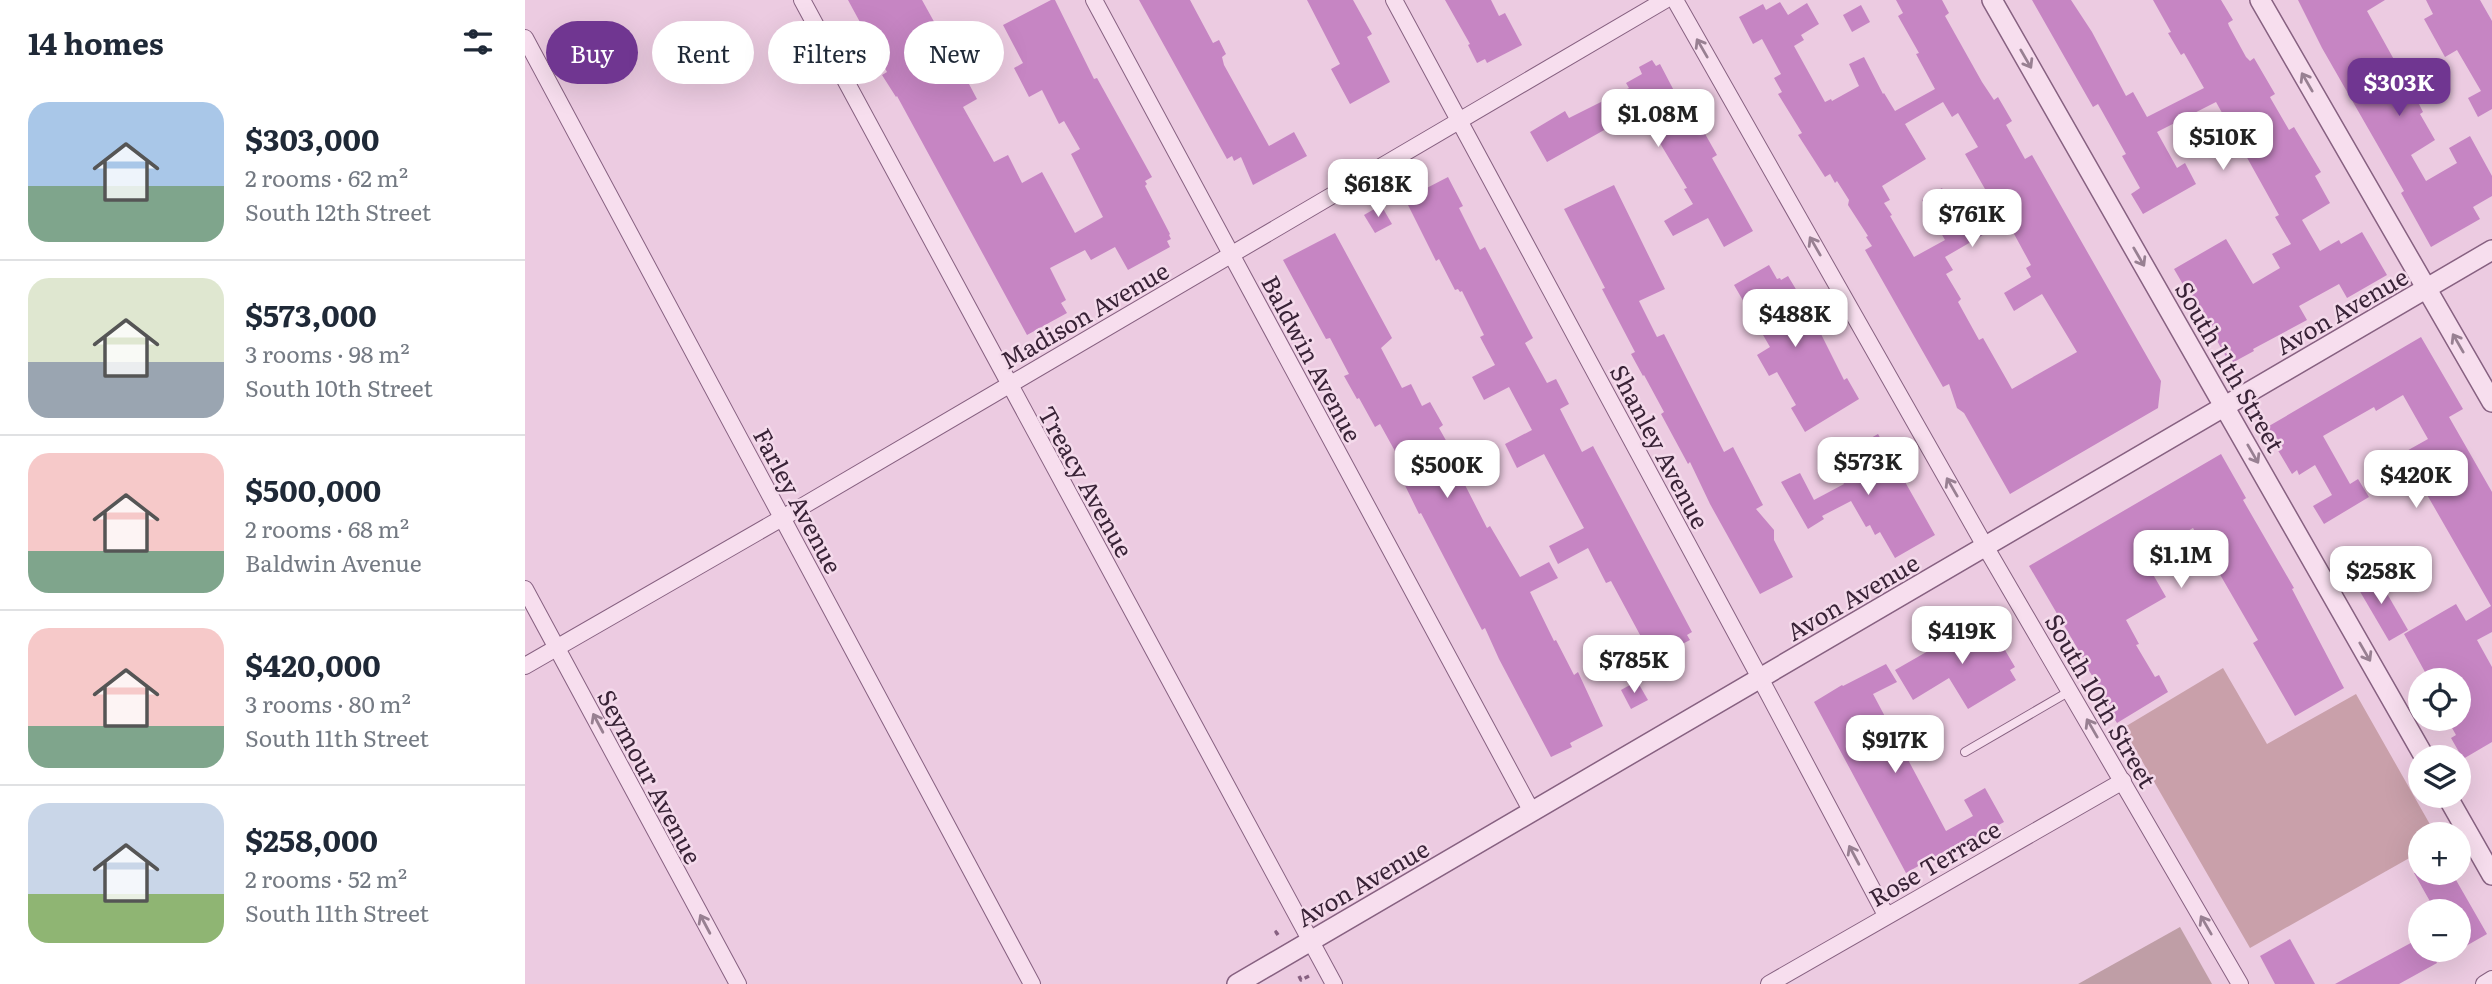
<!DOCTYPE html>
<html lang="en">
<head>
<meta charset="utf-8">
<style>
  :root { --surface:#fff; --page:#f6f6f7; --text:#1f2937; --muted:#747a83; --line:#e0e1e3; --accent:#703691 }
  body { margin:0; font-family:Literata,serif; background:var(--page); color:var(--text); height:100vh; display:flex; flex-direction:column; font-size:26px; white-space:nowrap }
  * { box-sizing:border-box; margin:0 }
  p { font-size:23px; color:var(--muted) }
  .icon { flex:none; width:38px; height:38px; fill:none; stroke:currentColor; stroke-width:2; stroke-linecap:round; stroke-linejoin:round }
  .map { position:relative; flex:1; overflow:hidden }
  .sheet { display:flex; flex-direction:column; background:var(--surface); width:525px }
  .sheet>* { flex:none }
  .hud { position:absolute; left:21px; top:21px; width:665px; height:63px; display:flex; gap:14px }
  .controls { position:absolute; left:1883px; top:668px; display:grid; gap:14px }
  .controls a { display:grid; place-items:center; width:63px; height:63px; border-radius:50%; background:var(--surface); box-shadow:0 7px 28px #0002; font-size:35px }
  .price { position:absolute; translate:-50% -60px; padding:0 16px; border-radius:14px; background:#fff; color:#222; font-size:23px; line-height:46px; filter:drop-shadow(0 2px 4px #0008) }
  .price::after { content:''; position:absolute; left:50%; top:42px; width:21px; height:16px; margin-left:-10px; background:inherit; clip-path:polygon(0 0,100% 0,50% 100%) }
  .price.on { background:var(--accent); color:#fff }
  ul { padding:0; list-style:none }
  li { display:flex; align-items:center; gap:21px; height:175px; padding:0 28px }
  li+li { border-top:2px solid var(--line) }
  li span { display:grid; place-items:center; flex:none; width:196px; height:140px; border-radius:21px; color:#555 }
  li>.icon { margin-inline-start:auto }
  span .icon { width:84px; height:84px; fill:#fffc; stroke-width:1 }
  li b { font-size:30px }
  h2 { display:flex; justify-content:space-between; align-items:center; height:84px; padding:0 28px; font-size:30px }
  .pill { padding:0 24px; border-radius:32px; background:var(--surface); box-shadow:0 7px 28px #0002; font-size:24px; line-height:63px }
  .pill.on { background:var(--accent); color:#fff }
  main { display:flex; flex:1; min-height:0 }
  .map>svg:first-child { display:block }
  .green { fill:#c9a0aa }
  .cemetery { fill:#bf9ea6 }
  .building { fill:#c685c3; fill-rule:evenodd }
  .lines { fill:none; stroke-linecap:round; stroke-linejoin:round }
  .service-casing { stroke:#876181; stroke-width:10 }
  .minor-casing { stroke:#876181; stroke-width:18 }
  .tertiary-casing { stroke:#876181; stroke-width:22 }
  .path { stroke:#876181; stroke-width:3.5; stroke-dasharray:5 3.5; stroke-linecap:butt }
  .service { stroke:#f7deee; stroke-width:8 }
  .minor { stroke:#f7deee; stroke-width:16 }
  .tertiary { stroke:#f7deee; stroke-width:19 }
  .oneway { stroke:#988092 }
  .labels { text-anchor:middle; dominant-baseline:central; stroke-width:5; stroke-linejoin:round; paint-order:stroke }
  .street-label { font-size:24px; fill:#392337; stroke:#f4daeb }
</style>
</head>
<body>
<main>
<section class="sheet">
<h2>14 homes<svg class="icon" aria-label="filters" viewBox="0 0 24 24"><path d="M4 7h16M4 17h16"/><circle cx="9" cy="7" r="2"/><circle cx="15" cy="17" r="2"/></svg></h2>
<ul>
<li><span style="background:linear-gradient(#a9c7e8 60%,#7fa58c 0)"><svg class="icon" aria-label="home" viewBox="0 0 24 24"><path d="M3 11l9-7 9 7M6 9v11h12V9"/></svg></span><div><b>$303,000</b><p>2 rooms · 62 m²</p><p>South 12th Street</p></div></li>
<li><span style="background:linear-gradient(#dfe7d0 60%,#9aa5b1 0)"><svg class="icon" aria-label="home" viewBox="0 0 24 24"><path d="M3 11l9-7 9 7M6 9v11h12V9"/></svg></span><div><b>$573,000</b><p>3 rooms · 98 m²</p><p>South 10th Street</p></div></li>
<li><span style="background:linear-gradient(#f6c9c9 70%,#7fa58c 0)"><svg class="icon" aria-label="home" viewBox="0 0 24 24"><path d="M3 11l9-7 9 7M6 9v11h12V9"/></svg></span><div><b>$500,000</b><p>2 rooms · 68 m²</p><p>Baldwin Avenue</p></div></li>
<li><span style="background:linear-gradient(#f6c9c9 70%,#7fa58c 0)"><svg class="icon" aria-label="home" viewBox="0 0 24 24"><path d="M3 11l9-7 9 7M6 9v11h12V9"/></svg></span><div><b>$420,000</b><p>3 rooms · 80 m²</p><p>South 11th Street</p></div></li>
<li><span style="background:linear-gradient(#c9d6e8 65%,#8fb573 0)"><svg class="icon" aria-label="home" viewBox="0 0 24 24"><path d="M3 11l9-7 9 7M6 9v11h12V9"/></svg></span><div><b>$258,000</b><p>2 rooms · 52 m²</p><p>South 11th Street</p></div></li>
</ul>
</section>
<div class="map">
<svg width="1967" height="984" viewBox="0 0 1967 984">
  <rect width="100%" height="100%" fill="#eccbe1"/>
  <polygon class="green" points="1698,668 1742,744 1831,694 1911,835 1895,835 1895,852 1725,948 1598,728"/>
  <polygon class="cemetery" points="1655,927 1687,984 1553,984"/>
  <g class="building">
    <polygon points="323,0 397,0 412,27 408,29 429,73 436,69 452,99 438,107 469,162 483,155 497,183 517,172 550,233 578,217 546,154 555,149 539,121 534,124 517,90 504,97 489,68 498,63 478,25 526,0 530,0 569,79 572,78 627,177 620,181 622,184 620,186 645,234 644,235 646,239 642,241 645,247 603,270 590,247 566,260 560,250 525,268 541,300 536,303 542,313 502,335 372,96 371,97 357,75 362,72"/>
    <polygon points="614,0 665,0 688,43 694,40 701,54 697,57 699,65 744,146 769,132 782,156 728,185 716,157 709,161 707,156 702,159"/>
    <polygon points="782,0 828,0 847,34 842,37 865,82 825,104 806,69 815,64"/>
    <polygon points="920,0 966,0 974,16 980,13 997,45 962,63 960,59 952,63 943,45 945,44"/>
    <path d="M 1371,0 L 1417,0 L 1424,13 L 1420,16 L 1457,82 L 1469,100 L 1473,97 L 1487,121 L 1481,125 L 1500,159 L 1507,155 L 1636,381 L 1633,408 L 1485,494 L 1439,413 L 1432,408 L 1424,384 L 1418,387 L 1340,250 L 1347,246 L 1341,237 L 1343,236 L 1323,205 L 1324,200 L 1312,181 L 1310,183 L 1305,174 L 1300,177 L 1273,135 L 1277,133 L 1253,94 L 1257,92 L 1249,78 L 1256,74 L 1237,39 L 1228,44 L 1214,17 L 1238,4 L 1241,10 L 1255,2 L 1263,15 L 1282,3 L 1294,24 L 1276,35 L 1279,40 L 1269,46 L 1300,102 L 1306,99 L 1307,101 L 1334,86 L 1324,64 L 1339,57 L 1358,94 L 1359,93 L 1370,111 L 1410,89 L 1391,54 L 1394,53 L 1373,16 L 1378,13 ZM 1418,102 L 1427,117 L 1433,113 L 1453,147 L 1440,154 L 1460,189 L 1427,208 L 1417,188 L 1397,200 L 1420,240 L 1389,257 L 1365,216 L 1367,215 L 1359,203 L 1365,200 L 1357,186 L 1401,159 L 1380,124 ZM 1482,221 L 1506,265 L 1501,268 L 1506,277 L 1479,293 L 1489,311 L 1517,294 L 1552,352 L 1487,389 L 1458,338 L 1454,340 L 1433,302 L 1436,299 L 1421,274 L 1428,270 L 1420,257 Z"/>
    <polygon points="1507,0 1546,0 1567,32 1601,96 1608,92 1622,117 1679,88 1659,53 1656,55 1643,33 1646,32 1628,0 1696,0 1708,20 1703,23 1704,26 1721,57 1725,61 1729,58 1750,94 1745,97 1746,99 1764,130 1769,127 1796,172 1790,176 1805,203 1777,220 1795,251 1814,240 1816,244 1837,232 1862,275 1822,298 1814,284 1774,306 1782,320 1728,349 1729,351 1705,364 1665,292 1663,293 1649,269 1701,239 1728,284 1755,268 1747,254 1766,244 1750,217 1754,215 1691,102 1632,132 1652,168 1660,163 1671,184 1618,214 1606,194 1615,188 1597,156 1601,154 1573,104 1568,107"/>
    <polygon points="1773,0 1860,0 1842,11 1882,83 1907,69 1917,85 1892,100 1898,112 1895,114 1910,140 1886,155 1901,181 1932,163 1924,148 1945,136 1967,176 1967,196 1948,207 1955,219 1906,247 1876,193 1879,191 1797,48"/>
    <polygon points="1901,0 1955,0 1967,21 1967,109 1953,117 1943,98 1956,91 1932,50 1920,57 1899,19 1908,14"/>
    <polygon points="1336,5 1345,22 1327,32 1318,15"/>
    <polygon points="1127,60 1131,66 1135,64 1169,129 1175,125 1192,155 1187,158 1228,231 1199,247 1183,218 1148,236 1139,221 1168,204 1159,189 1162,188 1115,110 1022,162 1005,132 1040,111 1044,118 1104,88 1101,83 1117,74 1114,67"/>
    <polygon points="923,177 938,206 934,208 955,250 960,247 1008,338 1000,343 1022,383 1031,379 1044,404 1035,409 1057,452 1068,446 1167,632 1162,635 1165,640 1128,659 1086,581 1081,583 1063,548 1033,564 1024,546 1059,528 1019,454 992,468 980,444 1007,430 984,387 959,400 947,377 970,365 955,337 959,335 937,291 935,292 933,289 930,290 914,259 911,261 883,205 887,203 886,200 896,195 894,192"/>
    <polygon points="1089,185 1140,289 1114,301 1132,337 1139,334 1199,452 1208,447 1238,505 1231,509 1249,530 1249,540 1268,577 1235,594 1185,504 1165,462 1163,464 1136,414 1139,412 1119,375 1118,376 1106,354 1110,352 1077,289 1080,288 1039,209"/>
    <polygon points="856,205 867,224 850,233 839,215"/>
    <polygon points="810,233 867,338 856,348 877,388 886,384 897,406 905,402 918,425 914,428 932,460 962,444 969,458 940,474 945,483 940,485 962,528 965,526 995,577 1024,562 1033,578 1005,592 1029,641 1031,640 1049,675 1053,672 1078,726 1045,743 1047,747 1026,757 974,659 960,628 957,630 896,513 894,514 872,469 876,467 874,464 876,462 855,424 850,427 834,398 832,399 819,376 824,374 805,338 801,339 758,260"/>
    <polygon points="1244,265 1252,279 1255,278 1256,280 1263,276 1278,301 1273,304 1289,333 1294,330 1319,380 1322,378 1334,399 1280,432 1266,408 1271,405 1252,372 1244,376 1232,355 1245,347 1209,285"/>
    <polygon points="1896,337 1938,409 1924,417 1967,492 1967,632 1952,640 1967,667 1967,742 1938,759 1926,738 1931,735 1922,719 1934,719 1934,681 1905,681 1879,634 1931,604 1941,621 1966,606 1878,453 1903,439 1878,395 1851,411 1849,407 1798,436 1825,484 1833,479 1844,497 1799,524 1788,506 1807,495 1790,465 1774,475 1772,470 1767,474 1742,432 1744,426"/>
    <polygon points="1353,434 1410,535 1370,558 1355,532 1350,535 1345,525 1341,527 1326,501 1297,516 1299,519 1283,529 1256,482 1275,473 1289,500 1319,484 1306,460"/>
    <polygon points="1696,454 1721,498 1718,500 1769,588 1767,589 1819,688 1770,716 1728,643 1733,640 1668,528 1618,557 1641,597 1601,620 1614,644 1611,645 1630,677 1634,675 1643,692 1592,723 1581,705 1584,704 1560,664 1561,663 1504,566"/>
    <polygon points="1849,571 1883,630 1864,641 1830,583"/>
    <polygon points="1452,620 1460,634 1468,630 1490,667 1485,670 1491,680 1443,709 1424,678 1388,700 1370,670 1438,631 1436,628"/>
    <polygon points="1361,664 1372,682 1348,694 1421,831 1448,816 1439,800 1460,788 1479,822 1436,846 1434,843 1381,873 1289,702 1317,685 1318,686"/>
    <polygon points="1112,681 1123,700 1106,709 1096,690"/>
    <polygon points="1889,873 1927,873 1962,934 1934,950 1934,912 1911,912"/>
    <polygon points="1895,938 1895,950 1906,950 1912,963 1874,984 1810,984"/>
    <polygon points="1765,939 1790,984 1750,984 1735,956"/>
  </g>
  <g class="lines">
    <defs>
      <polyline id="service" points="1440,752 1545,691"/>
      <g id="minor">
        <polyline points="277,0 809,984"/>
        <polyline points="569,0 1007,812"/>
        <polyline points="869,0 1235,678 1361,915"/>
        <polyline points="1150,0 1460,546 1715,984"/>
        <polyline points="0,38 507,984"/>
        <polyline points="0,589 213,984"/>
        <polyline points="0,666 278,506 1140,0"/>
        <polyline points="1244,984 1598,781"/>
        <polyline points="1959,984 1967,979"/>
      </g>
      <g id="tertiary">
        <polyline points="1467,0 1900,758"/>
        <polyline points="1735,0 1967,402"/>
        <polyline points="1922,796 1967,875"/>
        <polyline points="712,984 1967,250"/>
      </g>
    </defs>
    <use href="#service" class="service-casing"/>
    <use href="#minor" class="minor-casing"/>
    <use href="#tertiary" class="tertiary-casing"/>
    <g class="path">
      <polyline points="753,935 751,932 755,930"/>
      <polyline points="774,976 776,980 784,976"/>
    </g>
    <use href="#service" class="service"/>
    <use href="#minor" class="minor"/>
    <use href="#tertiary" class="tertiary"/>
  </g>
  <defs><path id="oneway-shaft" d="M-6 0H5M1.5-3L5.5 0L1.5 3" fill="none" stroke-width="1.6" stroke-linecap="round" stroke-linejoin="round" transform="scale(1.75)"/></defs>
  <g class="oneway">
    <use href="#oneway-shaft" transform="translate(1177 48) rotate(-120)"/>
    <use href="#oneway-shaft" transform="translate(1501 59) rotate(60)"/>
    <use href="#oneway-shaft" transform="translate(1782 82) rotate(-120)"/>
    <use href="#oneway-shaft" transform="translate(1290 246) rotate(-120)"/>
    <use href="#oneway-shaft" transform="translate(1614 257) rotate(60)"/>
    <use href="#oneway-shaft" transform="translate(1933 343) rotate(-120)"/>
    <use href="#oneway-shaft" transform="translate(1728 454) rotate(60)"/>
    <use href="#oneway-shaft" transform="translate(1427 487) rotate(-120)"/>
    <use href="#oneway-shaft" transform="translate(1840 652) rotate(60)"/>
    <use href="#oneway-shaft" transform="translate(73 723) rotate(-118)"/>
    <use href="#oneway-shaft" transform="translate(1567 728) rotate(-120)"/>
    <use href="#oneway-shaft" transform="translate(1329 855) rotate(-118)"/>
    <use href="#oneway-shaft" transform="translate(180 924) rotate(-118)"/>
    <use href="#oneway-shaft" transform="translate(1681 925) rotate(-120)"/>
  </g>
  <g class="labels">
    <g class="street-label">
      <text transform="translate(1816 310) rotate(-30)">Avon Avenue</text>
      <text transform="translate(559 314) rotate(-30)">Madison Avenue</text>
      <text transform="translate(788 358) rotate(62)">Baldwin Avenue</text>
      <text transform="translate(1706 366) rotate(60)">South 11th Street</text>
      <text transform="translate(1136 446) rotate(62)">Shanley Avenue</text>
      <text transform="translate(562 481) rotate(61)">Treacy Avenue</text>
      <text transform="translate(274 500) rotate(62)">Farley Avenue</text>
      <text transform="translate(1327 596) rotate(-30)">Avon Avenue</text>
      <text transform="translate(1577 700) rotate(60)">South 10th Street</text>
      <text transform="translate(126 776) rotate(62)">Seymour Avenue</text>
      <text transform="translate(1409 862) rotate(-30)">Rose Terrace</text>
      <text transform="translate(837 882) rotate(-30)">Avon Avenue</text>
    </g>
  </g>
</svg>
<div class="controls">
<a><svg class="icon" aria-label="locate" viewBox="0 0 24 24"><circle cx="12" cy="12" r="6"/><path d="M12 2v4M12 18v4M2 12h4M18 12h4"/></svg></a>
<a><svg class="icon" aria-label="layers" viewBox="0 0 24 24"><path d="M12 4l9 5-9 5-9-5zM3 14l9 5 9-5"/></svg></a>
<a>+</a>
<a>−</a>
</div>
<b class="price on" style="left:1874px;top:118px">$303K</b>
<b class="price" style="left:1133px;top:149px">$1.08M</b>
<b class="price" style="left:1698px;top:172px">$510K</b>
<b class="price" style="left:853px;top:219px">$618K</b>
<b class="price" style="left:1447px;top:249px">$761K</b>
<b class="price" style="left:1270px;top:349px">$488K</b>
<b class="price" style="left:1343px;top:497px">$573K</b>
<b class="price" style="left:922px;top:500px">$500K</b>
<b class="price" style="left:1891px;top:510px">$420K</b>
<b class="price" style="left:1656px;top:590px">$1.1M</b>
<b class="price" style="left:1856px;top:606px">$258K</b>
<b class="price" style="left:1437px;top:666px">$419K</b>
<b class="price" style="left:1109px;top:695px">$785K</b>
<b class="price" style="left:1370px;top:775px">$917K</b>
<div class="hud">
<a class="pill on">Buy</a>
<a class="pill">Rent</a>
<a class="pill">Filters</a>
<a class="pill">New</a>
</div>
</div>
</main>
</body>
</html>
